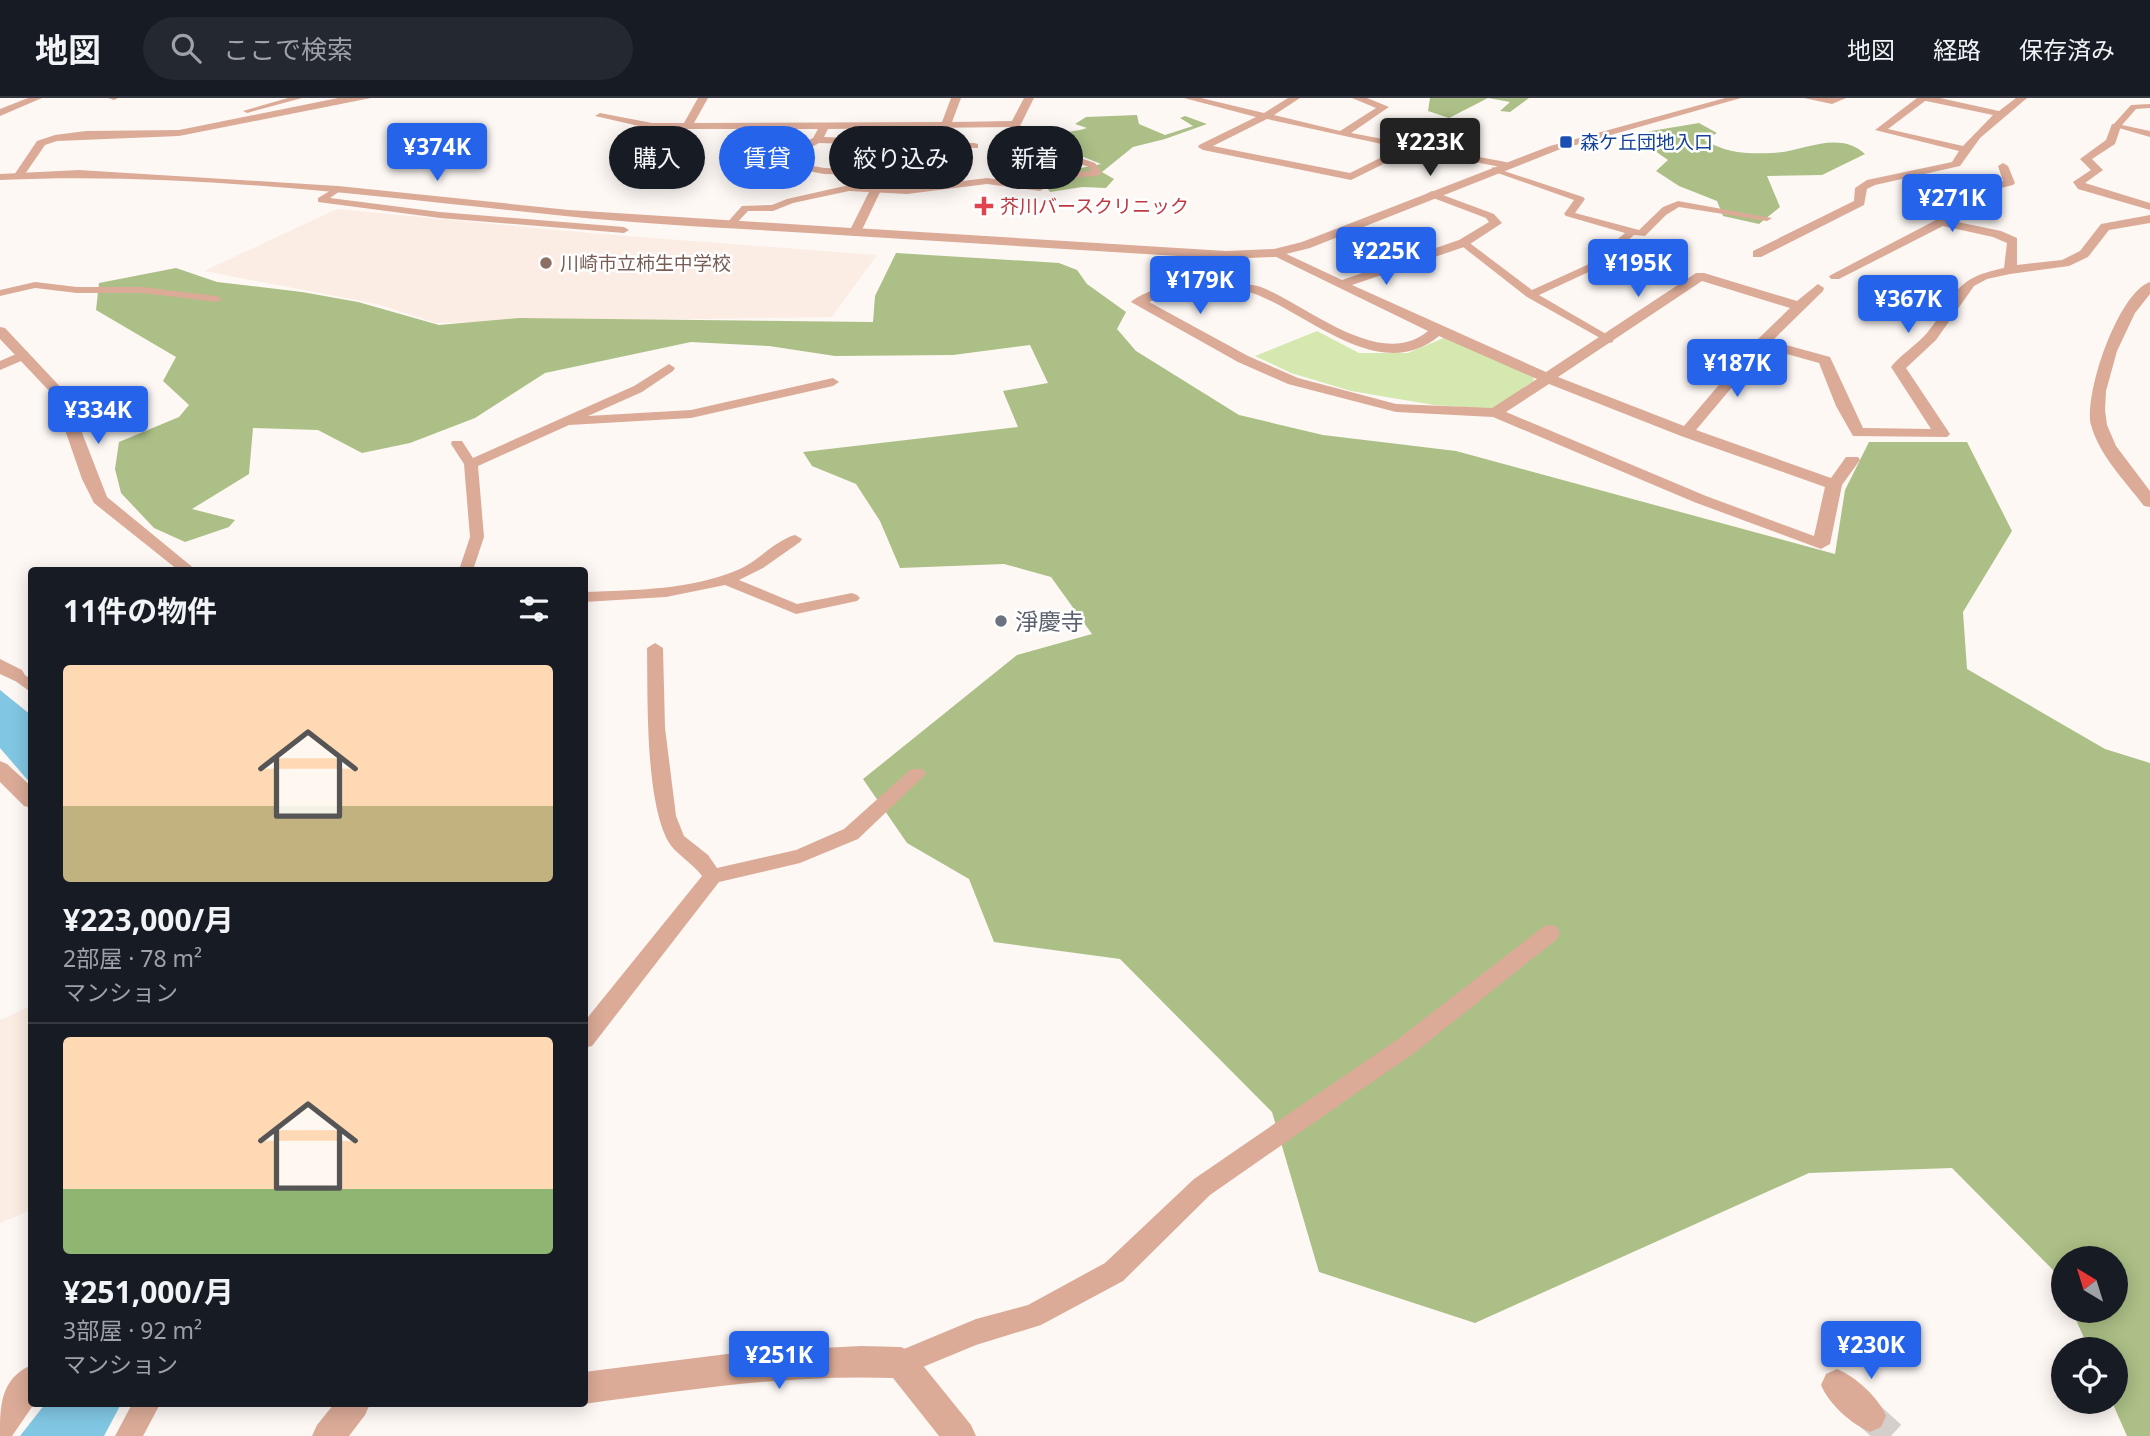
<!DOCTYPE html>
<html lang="ja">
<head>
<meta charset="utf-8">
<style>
  :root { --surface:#171b24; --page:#242831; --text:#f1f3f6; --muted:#9ea1a6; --line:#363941; --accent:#2563eb }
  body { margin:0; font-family:"Noto Sans","Noto Sans JP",sans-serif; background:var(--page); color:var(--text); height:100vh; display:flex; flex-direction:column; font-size:26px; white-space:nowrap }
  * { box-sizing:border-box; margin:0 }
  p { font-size:23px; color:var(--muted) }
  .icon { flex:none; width:38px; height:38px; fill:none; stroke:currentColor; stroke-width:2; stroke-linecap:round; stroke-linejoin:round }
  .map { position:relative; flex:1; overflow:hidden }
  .details { position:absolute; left:28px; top:469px; width:560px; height:840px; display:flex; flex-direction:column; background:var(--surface); border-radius:7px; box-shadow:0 4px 18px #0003 }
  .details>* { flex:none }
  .banner { position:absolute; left:609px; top:28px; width:665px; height:63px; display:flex; gap:14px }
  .needle { width:46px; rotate:322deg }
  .fabs { position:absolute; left:2051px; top:1148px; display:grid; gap:14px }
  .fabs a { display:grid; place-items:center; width:77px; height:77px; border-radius:50%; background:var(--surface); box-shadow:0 4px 18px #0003; font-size:35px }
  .price { position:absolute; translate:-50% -60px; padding:0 16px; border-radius:7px; background:var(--accent); color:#fff; font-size:23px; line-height:46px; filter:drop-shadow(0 2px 4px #0008) }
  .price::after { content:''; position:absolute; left:50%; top:42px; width:21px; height:16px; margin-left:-10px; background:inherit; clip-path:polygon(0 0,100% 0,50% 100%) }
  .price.selected { background:#222; color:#fff }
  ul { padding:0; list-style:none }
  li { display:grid; align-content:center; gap:14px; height:371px; padding:0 35px }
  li+li { border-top:2px solid var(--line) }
  li span { display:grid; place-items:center; height:217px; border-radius:7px; color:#555 }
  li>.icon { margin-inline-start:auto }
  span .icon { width:126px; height:126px; fill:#fffc; stroke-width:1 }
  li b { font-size:30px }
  h2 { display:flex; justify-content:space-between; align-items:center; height:84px; padding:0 35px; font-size:30px }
  .chip { padding:0 24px; border-radius:32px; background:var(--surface); box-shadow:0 4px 18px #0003; font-size:24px; line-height:63px }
  .chip.selected { background:var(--accent); color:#fff }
  header { display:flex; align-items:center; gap:42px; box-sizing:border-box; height:98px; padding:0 35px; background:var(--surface); border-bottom:2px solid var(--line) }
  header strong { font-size:33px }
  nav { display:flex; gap:38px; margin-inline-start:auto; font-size:24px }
  .search { width:490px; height:63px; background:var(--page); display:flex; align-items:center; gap:18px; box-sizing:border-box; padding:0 24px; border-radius:38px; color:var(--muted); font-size:26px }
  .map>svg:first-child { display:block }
  .built { fill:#fbede4 }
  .green { fill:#d5e8b0 }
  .forest { fill:#acbf86 }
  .water { fill:#81c7e3 }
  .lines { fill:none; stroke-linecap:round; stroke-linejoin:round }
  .minor-tunnel { stroke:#d5cfcb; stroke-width:29; stroke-dasharray:29 14; stroke-linecap:butt }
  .service { fill:#dbab97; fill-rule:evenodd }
  .minor { fill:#dbab97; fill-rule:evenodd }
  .tertiary { fill:#dbab97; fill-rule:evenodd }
  .transit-dot { fill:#1a4fb4; stroke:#fff; stroke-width:2.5 }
  .health-dot { fill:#e0444e; stroke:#fff; stroke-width:2.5 }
  .education-dot { fill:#8d6e63; stroke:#fff; stroke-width:2.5 }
  .worship-dot { fill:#6b7280; stroke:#fff; stroke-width:2.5 }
  .labels { text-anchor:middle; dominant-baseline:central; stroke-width:5; stroke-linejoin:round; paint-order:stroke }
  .far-transit-label { font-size:19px; fill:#164399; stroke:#fff; text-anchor:start }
  .far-health-label { font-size:19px; fill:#be3a42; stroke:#fff; text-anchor:start }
  .far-education-label { font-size:19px; fill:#785e54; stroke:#fff; text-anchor:start }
  .worship-label { font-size:23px; fill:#5b616d; stroke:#fff; text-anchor:start }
</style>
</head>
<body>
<header>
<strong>地図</strong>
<div class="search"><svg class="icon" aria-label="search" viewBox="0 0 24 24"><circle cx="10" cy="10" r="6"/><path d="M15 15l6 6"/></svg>ここで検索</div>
<nav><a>地図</a><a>経路</a><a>保存済み</a></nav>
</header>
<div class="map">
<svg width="2150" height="1338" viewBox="0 0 2150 1338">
  <rect width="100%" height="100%" fill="#fdf8f4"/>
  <g class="built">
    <polygon points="337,111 600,136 877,157 832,219 436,225 377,206 204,173"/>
    <polygon points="31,908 31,1112 0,1125 0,922"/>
  </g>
  <polygon class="green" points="1317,233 1359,255 1408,255 1446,239 1533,278 1534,283 1491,311 1434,307 1351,293 1291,275 1255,258"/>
  <g class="forest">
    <polygon points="1430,0 1529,0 1510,14 1500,13 1510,4 1488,0 1449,20 1428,13"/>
    <path d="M 1137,17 L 1139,26 L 1165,37 L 1193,28 L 1180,20 L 1185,18 L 1207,26 L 1165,41 L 1133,49 L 1102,74 L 1114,81 L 1106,90 L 1082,89 L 1050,94 L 1040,79 L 1015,66 L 1030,54 L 1076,71 L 1101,66 L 1066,52 L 1061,41 L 1017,41 L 1013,36 C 1039,31 1062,38 1087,30 L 1075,26 L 1086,19 Z"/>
    <path d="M 1699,25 L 1717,35 L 1704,42 C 1727,55 1745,56 1772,55 C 1803,54 1838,31 1865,56 L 1822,77 L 1767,78 L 1780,109 L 1759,126 L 1723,118 L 1717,103 L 1679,88 L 1656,73 L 1668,62 L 1645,46 L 1639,35 Z"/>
    <polygon points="896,155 1059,165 1077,172 1087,186 1126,214 1117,231 1136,253 1239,317 1323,337 1456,353 1835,456 1845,392 1869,344 1967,344 2012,433 1963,514 1967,571 2105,651 2150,665 2150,1338 2127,1338 2112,1304 2116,1304 2116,1251 2089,1251 2072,1213 2116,1213 2116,1160 2063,1160 2063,1192 2055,1174 1952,1070 1809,1075 1475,1225 1319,1174 1272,1014 1120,861 994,844 969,781 907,745 863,681 1017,557 1092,536 1051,479 1004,466 900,470 880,423 856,386 812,368 803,354 1018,329 1003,293 1048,285 1030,247 953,257 835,258 769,248 691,244 545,275 475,320 410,345 362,355 318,332 253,330 249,376 192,411 235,422 229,429 185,444 154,430 121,395 115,371 119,344 179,319 189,307 163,283 176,259 96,212 99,185 176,170 217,184 302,194 358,204 439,227 519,220 873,224 875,198"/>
  </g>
  <g class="water">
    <polygon points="0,592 31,617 31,686 0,650"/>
    <polygon points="45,1306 121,1306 104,1338 20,1338"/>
  </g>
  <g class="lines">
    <polyline class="minor-tunnel" points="1870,1318 1892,1338"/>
    <g class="service">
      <polygon points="108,0 118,0 114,2"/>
      <polygon points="288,0 302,0 247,15 243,13"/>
      <polygon points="2150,6 2150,10 2136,11 2122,27 2150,33 2150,39 2112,28 2131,7"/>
      <polygon points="1016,23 1042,47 1095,65 1102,75 1097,78 1063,80 1040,93 987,86 907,96 849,93 793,105 773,113 748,113 733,129 725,127 742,108 772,107 787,101 849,87 907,90 987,80 1038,87 1058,75 1091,73 1089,69 1036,51 1013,28"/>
      <polygon points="1492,69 1583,99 1585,101 1575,115 1639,132 1663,109 1678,103 1772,120 1767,123 1679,109 1666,117 1645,138 1634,137 1595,171 1539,197 1613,240 1613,244 1609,245 1527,199 1458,145 1467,143 1532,192 1587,167 1625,135 1566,118 1564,116 1574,102 1492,73"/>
      <polygon points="338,88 343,91 330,100 440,114 624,129 629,132 624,135 440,120 318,104 318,100"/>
      <polygon points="35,184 77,189 142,189 217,198 222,201 217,204 142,195 77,195 35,190 0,198 0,192"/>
      <polygon points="669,266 675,270 673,273 642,294 588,318 691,312 833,280 839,284 833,288 691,320 569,327 478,368 484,439 473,472 459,472 470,439 464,366 451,346 452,343 462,343 473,360 634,288"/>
      <path d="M 795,437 L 802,441 L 800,444 L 763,470 L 739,482 L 797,506 L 852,495 L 857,497 L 860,500 L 857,503 L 796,516 L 725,487 L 666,499 L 584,504 L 584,494 C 637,492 691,492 740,471 C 759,462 776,442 795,437 Z"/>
      <path d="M 655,545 L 663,550 L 665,630 L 676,718 L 684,738 L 708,757 L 717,770 L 796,752 L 844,731 L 911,671 L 923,671 L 926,676 L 858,741 L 800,765 L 719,784 L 592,948 L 584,950 L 584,924 L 702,778 C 693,765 675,756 668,743 C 645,700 648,601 647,550 Z"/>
      <polygon points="15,572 32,581 32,595 7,577"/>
      <polygon points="1550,827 1557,829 1560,835 1557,841 1414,955 1210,1097 1123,1183 1041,1227 976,1247 901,1278 892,1274 888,1265 892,1256 976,1221 1028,1207 1105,1165 1194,1081 1398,941 1543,829"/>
      <polygon points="132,1306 160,1306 143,1338 115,1338"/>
    </g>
    <g class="minor">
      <polygon points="28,0 42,0 0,18 0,11"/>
      <polygon points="698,0 708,0 694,25 942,24 951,0 961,0 952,24 1012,23 1024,0 1034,0 1021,26 1016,29 828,31 824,39 974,45 978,46 978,50 819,45 786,63 824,70 932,73 943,75 955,85 957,87 951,90 932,79 824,76 771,66 771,62 813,40 818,31 652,31 595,18 600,15 652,25 684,25"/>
      <path d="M 1184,0 L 1201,0 L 1264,15 L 1288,0 L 1300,0 L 1274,17 L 1340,33 L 1376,10 L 1352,0 L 1367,0 L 1389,9 L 1351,35 L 1506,64 L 1511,67 L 1506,70 L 1412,52 L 1351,82 L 1203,52 L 1198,49 L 1199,47 L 1256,19 ZM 1267,21 L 1400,50 L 1350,75 L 1213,48 Z"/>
      <polygon points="1804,0 1846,0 1832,6"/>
      <path d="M 1917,0 L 1940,0 L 1999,13 L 2016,0 L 2027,0 L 1980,40 L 1960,68 L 1875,87 L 1867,91 L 1864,107 L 1761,159 L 1753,159 L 1753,153 L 1854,103 L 1855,90 L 1867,82 L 1952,64 L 1959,53 L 1875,32 ZM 1925,3 L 1926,3 L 1993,17 L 1963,48 L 1888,31 Z"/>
      <polygon points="2112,26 2121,28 2115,46 2092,61 2103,72 2085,85 2150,105 2150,112 2078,91 2073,84 2091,72 2080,61 2106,42"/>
      <path d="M 2003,65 L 2008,68 L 2015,85 L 2013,87 L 1955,101 L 1948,122 L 2001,133 L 2017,140 L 2017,167 L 2062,162 L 2080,153 L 2101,126 L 2150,117 L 2150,125 L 2109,132 L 2088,159 L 2069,168 L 2010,176 L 1987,181 L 1974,188 L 1936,242 L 1906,270 L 1950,336 L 1947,339 L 1853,338 L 1836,308 L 1819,265 L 1765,250 L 1696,332 L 1831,380 L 1846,359 L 1858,359 L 1860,362 L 1842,387 L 1830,446 L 1821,451 L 1694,404 L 1493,319 L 1396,314 L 1288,286 L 1238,264 L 1131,204 C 1141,195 1163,188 1176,186 C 1187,183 1252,185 1261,189 C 1307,207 1380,273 1428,233 L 1268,155 L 1270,152 L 1278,152 L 1342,182 L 1459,142 L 1489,124 L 1486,120 L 1428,98 L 1426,96 L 1432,93 L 1494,116 L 1502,125 L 1467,148 L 1352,187 L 1546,274 L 1696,175 L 1704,175 L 1797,203 L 1818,186 L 1824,190 L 1823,193 L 1772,243 L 1830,259 L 1863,330 L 1931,331 L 1891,269 C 1901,256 1917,247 1927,235 C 1958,197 1951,181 2004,170 L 2007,145 L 1993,139 L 1943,128 L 1839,181 L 1831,181 L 1829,178 L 1936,122 L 1946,97 L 2003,83 L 1998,68 ZM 1702,183 L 1790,210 L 1757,242 L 1684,328 L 1558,279 ZM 1179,193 C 1198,193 1240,190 1255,196 C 1309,216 1380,287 1439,238 L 1537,281 L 1492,310 L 1396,306 L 1298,280 L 1248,258 L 1149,204 ZM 1549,286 L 1681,338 L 1825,389 L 1814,438 L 1706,398 L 1506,314 Z"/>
      <path d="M 79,72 L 338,88 L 569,112 L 851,130 L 871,90 L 881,92 L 861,134 L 855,138 C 758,131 661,128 565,118 C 377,99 188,73 0,82 L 0,76 Z"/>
      <polygon points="23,253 28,254 28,260 0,272 0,263"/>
      <polygon points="0,561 22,572 25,577 22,582 15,583 0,576"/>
      <polygon points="0,663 7,666 32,689 32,710 24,708 0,684"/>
      <path d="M 861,1248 L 901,1249 L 912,1254 L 971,1327 L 976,1338 L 939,1338 L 893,1280 C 789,1276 687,1292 584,1306 L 583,1306 L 584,1274 L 743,1254 Z"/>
      <path d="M 32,1267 L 32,1306 L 34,1306 L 12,1338 L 0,1338 C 0,1309 0,1280 32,1267 Z"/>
      <path d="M 1837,1271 C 1856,1279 1878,1299 1886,1318 L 1881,1329 L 1870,1334 C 1851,1326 1829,1306 1821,1287 L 1826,1276 Z"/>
    </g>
    <g class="tertiary">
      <polygon points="338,0 371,0 179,38 57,43 45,47 23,79 14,77 37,43 55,37 86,33 179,32"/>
      <polygon points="1725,0 1741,0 1558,52 1310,150 1274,159 1226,161 855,138 849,134 855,130 1226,153 1274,151 1302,144 1550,48"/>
      <path d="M 2150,184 L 2150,196 L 2135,215 L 2117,253 L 2106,293 L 2105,312 L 2107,327 L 2116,348 L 2150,393 L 2150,409 L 2144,408 C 2126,384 2099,357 2091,327 C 2084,295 2118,195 2150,184 Z"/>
      <polygon points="0,229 5,230 67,296 107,399 196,472 178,472 94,405 82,381 53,297 0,241"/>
      <polygon points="334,1306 370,1306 365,1317 349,1338 312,1338 317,1327"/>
    </g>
  </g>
  <rect class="transit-dot" x="1559" y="37" width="14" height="14" rx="3.5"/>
  <path class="health-dot" d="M980.5 97.5h7v7h7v7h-7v7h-7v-7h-7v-7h7z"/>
  <circle class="education-dot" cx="546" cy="165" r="7"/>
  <circle class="worship-dot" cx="1001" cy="523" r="7"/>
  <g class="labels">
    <g class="far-transit-label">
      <text x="1580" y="44">森ケ丘団地入口</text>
    </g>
    <g class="far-health-label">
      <text x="1000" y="108">芥川バースクリニック</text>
    </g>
    <g class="far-education-label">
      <text x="560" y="165">川崎市立柿生中学校</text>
    </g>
    <g class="worship-label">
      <text x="1015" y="523">淨慶寺</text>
    </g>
  </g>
</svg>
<div class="fabs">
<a><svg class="needle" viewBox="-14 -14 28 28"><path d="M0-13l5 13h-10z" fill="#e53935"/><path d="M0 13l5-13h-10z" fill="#9ea1a6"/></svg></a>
<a><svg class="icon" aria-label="locate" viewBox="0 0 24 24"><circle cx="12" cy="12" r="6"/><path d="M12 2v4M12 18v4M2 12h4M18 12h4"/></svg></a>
</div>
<b class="price selected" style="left:1430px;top:80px">¥223K</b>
<b class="price" style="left:437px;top:85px">¥374K</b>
<b class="price" style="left:1952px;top:136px">¥271K</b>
<b class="price" style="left:1386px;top:189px">¥225K</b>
<b class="price" style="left:1638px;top:201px">¥195K</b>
<b class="price" style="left:1200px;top:218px">¥179K</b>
<b class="price" style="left:1908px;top:237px">¥367K</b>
<b class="price" style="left:1737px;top:301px">¥187K</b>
<b class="price" style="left:98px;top:348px">¥334K</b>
<b class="price" style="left:1871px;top:1283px">¥230K</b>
<b class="price" style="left:779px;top:1293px">¥251K</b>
<div class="banner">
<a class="chip">購入</a>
<a class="chip selected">賃貸</a>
<a class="chip">絞り込み</a>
<a class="chip">新着</a>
</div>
<section class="details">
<h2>11件の物件<svg class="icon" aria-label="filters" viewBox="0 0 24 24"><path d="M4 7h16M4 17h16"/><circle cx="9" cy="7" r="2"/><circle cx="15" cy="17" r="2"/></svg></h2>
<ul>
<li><span style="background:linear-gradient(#ffd9b3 65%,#c2b280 0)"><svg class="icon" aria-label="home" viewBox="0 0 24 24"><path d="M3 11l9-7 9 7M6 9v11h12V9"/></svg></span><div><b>¥223,000/月</b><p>2部屋 · 78 m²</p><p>マンション</p></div></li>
<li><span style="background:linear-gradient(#ffd9b3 70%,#8fb573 0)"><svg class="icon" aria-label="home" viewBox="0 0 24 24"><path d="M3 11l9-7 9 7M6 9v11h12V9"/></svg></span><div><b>¥251,000/月</b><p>3部屋 · 92 m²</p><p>マンション</p></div></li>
</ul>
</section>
</div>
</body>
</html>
